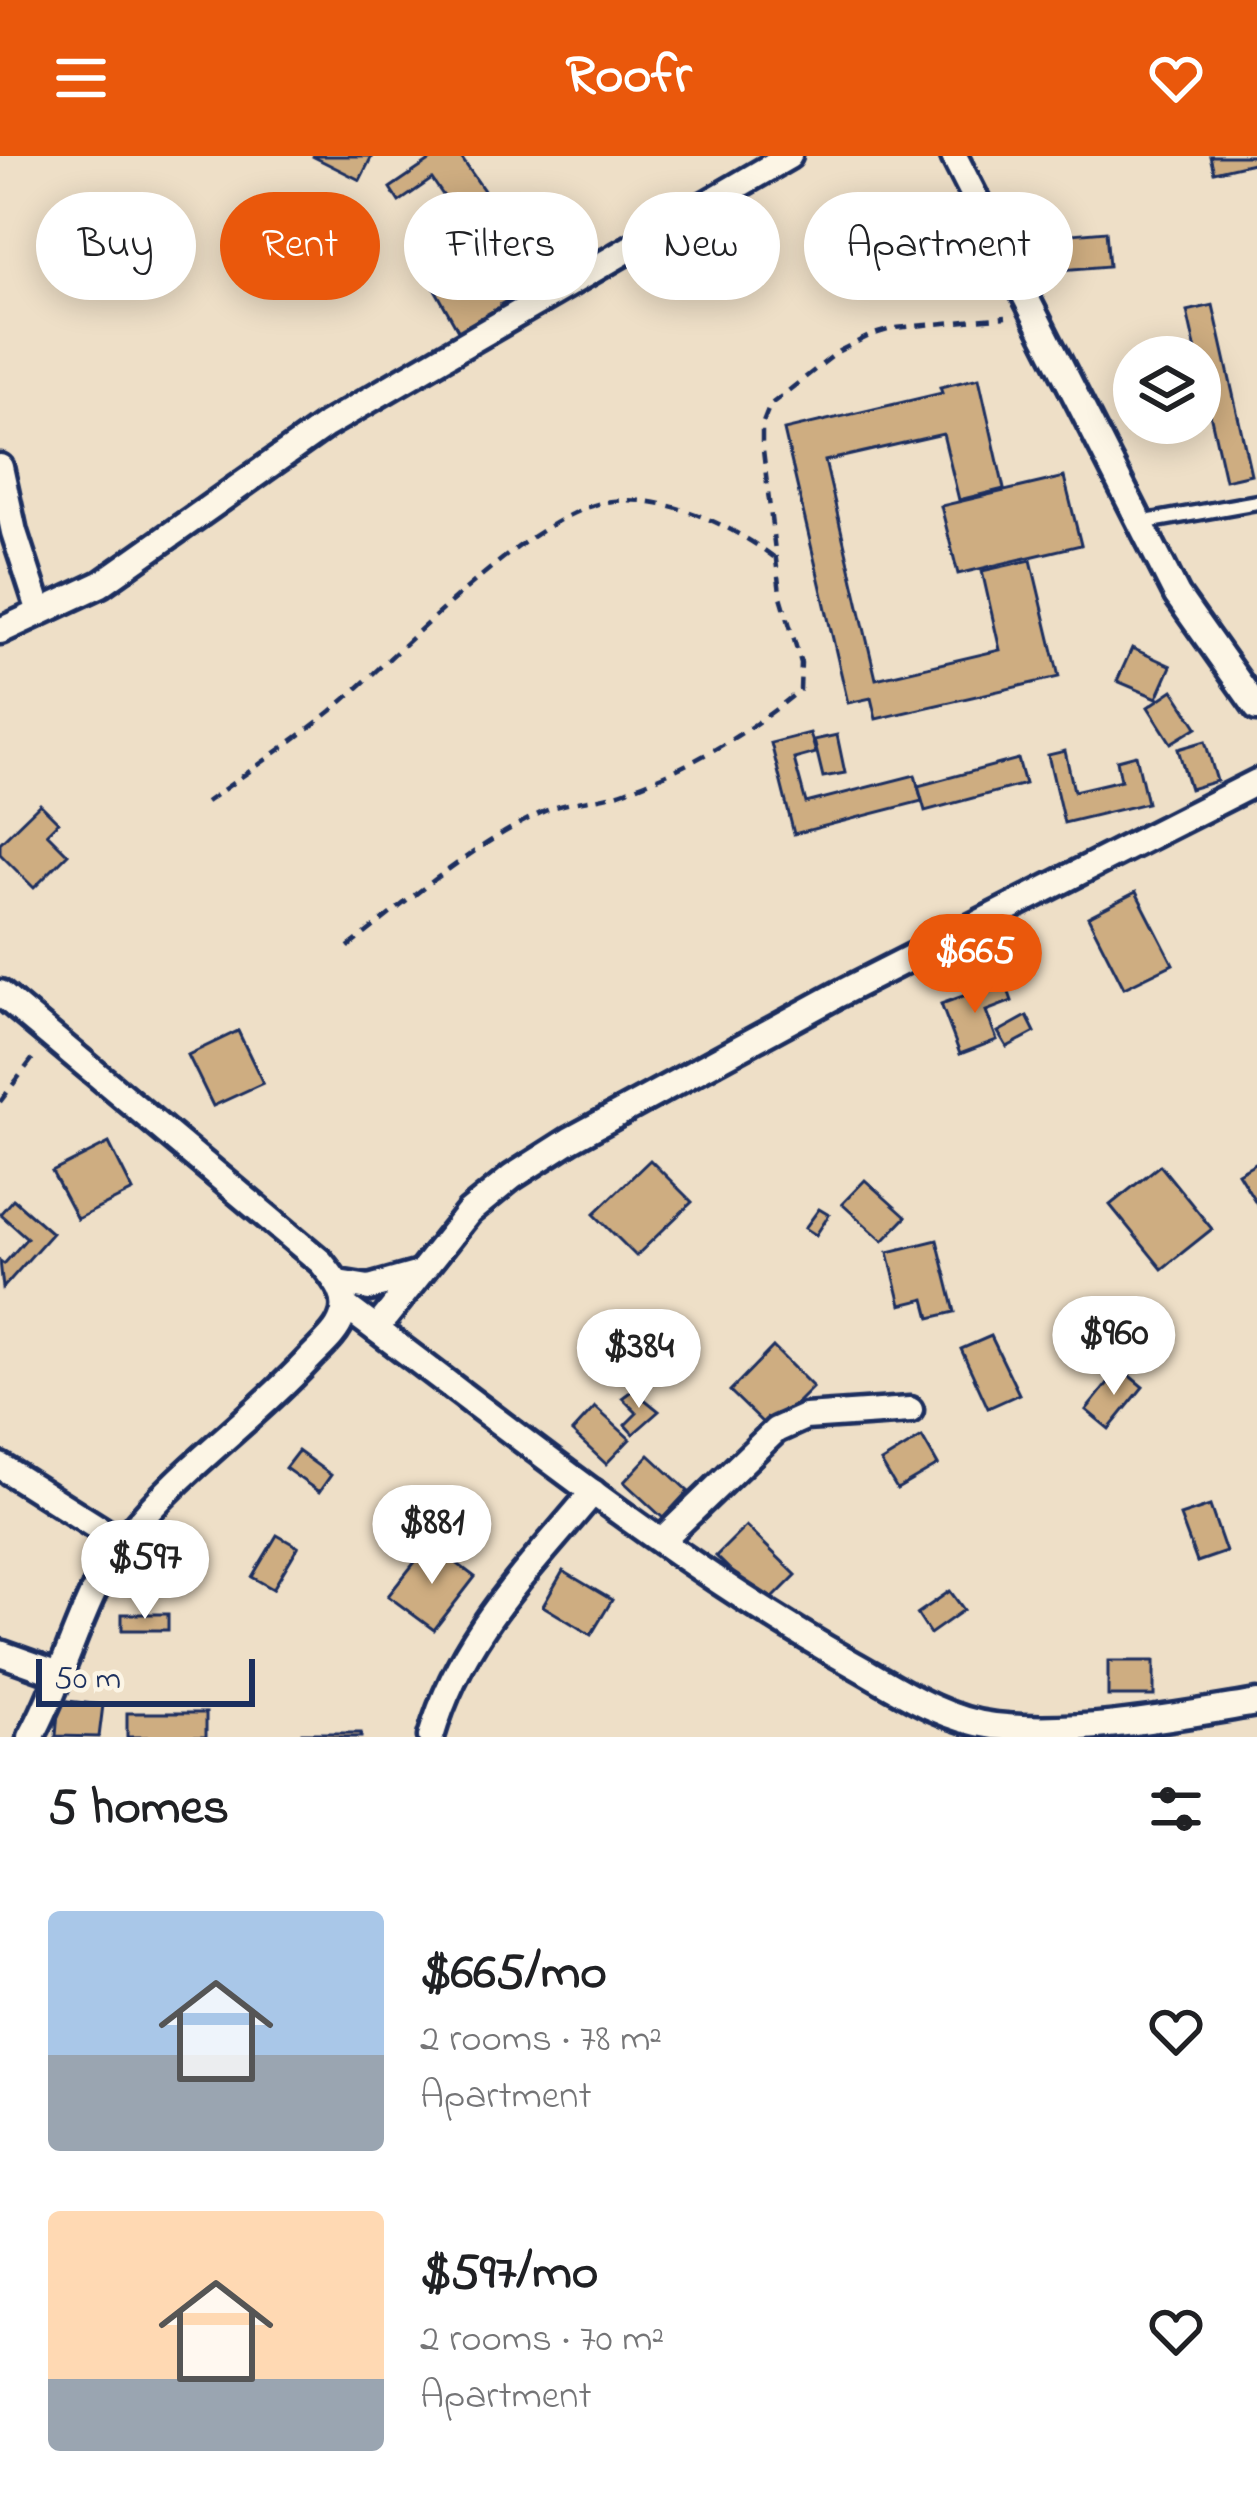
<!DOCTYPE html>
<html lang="en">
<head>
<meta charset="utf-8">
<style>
  :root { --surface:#fff; --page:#f2f2f2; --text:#202124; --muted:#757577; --accent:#ea580c }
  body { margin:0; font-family:"Indie Flower",sans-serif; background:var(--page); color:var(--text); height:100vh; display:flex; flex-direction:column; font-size:45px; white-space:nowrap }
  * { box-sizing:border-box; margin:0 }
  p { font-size:39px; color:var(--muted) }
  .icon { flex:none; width:66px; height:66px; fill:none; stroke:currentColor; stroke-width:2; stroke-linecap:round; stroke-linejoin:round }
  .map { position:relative; height:1581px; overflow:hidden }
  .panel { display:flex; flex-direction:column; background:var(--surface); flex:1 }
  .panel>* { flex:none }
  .top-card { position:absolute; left:36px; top:36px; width:1185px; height:108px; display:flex; gap:24px }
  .tools { position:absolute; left:1113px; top:180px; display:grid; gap:24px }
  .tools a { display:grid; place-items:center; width:108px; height:108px; border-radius:50%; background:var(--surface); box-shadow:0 6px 30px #0003; font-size:60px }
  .scale { position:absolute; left:36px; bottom:30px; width:219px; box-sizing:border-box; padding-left:12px; border:6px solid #1b2f5e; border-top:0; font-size:33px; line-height:42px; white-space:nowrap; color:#1b2f5e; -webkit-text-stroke:9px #fcf5e5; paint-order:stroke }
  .price { position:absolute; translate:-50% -102px; padding:0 27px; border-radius:42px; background:#fff; color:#222; font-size:39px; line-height:78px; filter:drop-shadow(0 3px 6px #0008) }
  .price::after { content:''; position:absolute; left:50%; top:72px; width:36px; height:27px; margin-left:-18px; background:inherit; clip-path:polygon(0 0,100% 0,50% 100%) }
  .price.on { background:var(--accent); color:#fff }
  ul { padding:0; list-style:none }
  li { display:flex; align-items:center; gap:36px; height:300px; padding:0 48px }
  li span { display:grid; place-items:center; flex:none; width:336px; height:240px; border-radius:12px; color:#555 }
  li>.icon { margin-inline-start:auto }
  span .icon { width:144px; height:144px; fill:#fffc; stroke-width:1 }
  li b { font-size:51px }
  h2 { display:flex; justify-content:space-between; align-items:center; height:144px; padding:0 48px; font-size:51px }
  .pill { padding:0 42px; border-radius:54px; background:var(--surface); box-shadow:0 6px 30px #0003; font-size:42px; line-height:108px }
  .pill.on { background:var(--accent); color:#fff }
  header { display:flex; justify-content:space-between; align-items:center; height:156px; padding:0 48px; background:var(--accent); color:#fff; font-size:54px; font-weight:800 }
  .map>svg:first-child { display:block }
  .building { fill:#cead81; stroke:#1b2f5e; stroke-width:3 }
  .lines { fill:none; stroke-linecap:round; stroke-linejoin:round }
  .lane-casing { stroke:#1b2f5e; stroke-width:21 }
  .street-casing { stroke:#1b2f5e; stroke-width:33 }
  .path { stroke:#1b2f5e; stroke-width:4.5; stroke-dasharray:12 9; stroke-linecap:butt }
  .lane { stroke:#fcf5e5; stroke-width:12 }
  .street { stroke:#fcf5e5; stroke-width:24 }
</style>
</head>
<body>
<header><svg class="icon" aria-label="menu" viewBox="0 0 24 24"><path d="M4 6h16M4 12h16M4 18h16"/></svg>Roofr<svg class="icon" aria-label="heart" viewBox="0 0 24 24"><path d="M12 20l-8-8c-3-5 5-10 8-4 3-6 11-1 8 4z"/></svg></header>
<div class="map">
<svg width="1257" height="1581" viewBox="0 0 1257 1581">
  <rect width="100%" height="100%" fill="#eedfc7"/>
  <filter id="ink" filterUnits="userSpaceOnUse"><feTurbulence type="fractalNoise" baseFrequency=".00833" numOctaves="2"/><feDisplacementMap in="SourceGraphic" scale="24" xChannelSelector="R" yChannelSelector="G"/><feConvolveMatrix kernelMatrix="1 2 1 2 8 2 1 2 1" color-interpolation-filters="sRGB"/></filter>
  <g filter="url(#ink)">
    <g class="building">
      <polygon points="312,0 372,0 360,24"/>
      <polygon points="437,0 460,0 496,52 466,73 432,23 399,46 390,32"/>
      <polygon points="1210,0 1257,0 1257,6 1214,16"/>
      <polygon points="1106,75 1109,110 1062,114 1059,79"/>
      <polygon points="512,83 537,129 501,148 508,161 464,185 431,126"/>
      <polygon points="1213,149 1251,318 1225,324 1187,155"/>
      <polygon points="979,222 1004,333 959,344 943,278 825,305 876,523 1000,494 982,415 1031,404 1059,521 876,563 871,542 848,547 784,274 942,237 940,231"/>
      <polygon points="1064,321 1081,389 958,418 941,350"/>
      <polygon points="1132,492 1171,510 1157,542 1117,525"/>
      <polygon points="1173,534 1197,571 1171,587 1148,551"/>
      <polygon points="810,577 816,597 794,603 806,647 915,619 922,645 794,678 771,587"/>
      <polygon points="837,579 845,617 823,621 814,584"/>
      <polygon points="1205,585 1217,625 1190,633 1178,593"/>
      <polygon points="1065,595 1074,635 1121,624 1117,604 1136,599 1147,647 1064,667 1048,599"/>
      <polygon points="1018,603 1025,628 925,655 918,630"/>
      <polygon points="40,648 58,666 47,677 68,698 34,732 0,698 0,687"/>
      <polygon points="1136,736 1173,808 1124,832 1088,761"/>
      <polygon points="1005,825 1012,845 986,855 997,884 960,898 941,848"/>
      <polygon points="1027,860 1035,876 1007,891 998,876"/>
      <polygon points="238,875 263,927 213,950 188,899"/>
      <polygon points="109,987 133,1035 77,1063 52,1016"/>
      <polygon points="650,1004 692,1046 636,1100 594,1058"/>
      <polygon points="1257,1006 1257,1048 1238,1017"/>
      <polygon points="1160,1009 1212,1073 1162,1113 1110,1049"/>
      <polygon points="865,1024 906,1061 883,1085 842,1048"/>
      <polygon points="13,1043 52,1077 3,1132 0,1105 4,1108 27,1082 0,1058"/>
      <polygon points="819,1053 829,1059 816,1079 805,1072"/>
      <polygon points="937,1084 955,1156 930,1162 925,1143 901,1149 888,1096"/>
      <polygon points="991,1180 1019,1238 988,1252 961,1193"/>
      <polygon points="773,1191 813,1231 770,1274 730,1235"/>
      <polygon points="1120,1212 1143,1231 1109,1273 1086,1254"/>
      <polygon points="633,1234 659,1255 633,1278 625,1269 637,1257 622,1242"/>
      <polygon points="595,1251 630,1283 606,1308 572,1276"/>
      <polygon points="922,1281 938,1309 897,1333 881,1306"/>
      <polygon points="298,1295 331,1319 319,1336 285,1312"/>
      <polygon points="649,1299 688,1335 663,1362 624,1326"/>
      <polygon points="1210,1350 1226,1396 1197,1406 1180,1360"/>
      <polygon points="746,1370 796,1419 766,1449 716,1400"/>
      <polygon points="277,1379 298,1391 273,1433 252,1421"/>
      <polygon points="430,1387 475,1421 434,1474 388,1440"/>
      <polygon points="563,1415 612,1444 591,1479 543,1450"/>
      <polygon points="950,1435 964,1454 930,1478 917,1458"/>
      <rect x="122" y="1458" width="46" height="16"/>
      <rect x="1108" y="1505" width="46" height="35"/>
      <polygon points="59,1544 103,1549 99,1581 56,1580"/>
      <rect x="127" y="1557" width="79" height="24"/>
      <rect x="302" y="1577" width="59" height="4"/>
    </g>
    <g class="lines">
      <defs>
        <polyline id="lane" points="1140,367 1257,346"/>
        <g id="street">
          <polyline points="954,0 1177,439 1257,552"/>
          <polyline points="0,311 14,376 40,456"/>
          <polyline points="0,475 101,428 326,269 789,0"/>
          <path d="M 0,837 L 321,1106 C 334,1122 351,1141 342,1162 C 337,1178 319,1192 308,1204 C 250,1267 177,1315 125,1383 C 81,1441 66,1518 31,1581"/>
          <polyline points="338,1127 369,1132 419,1118"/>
          <path d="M 345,1150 C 511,1273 672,1406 853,1508 C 896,1532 943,1564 994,1570 C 1080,1579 1172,1561 1257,1547"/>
          <polyline points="376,1173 469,1056 512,1021 570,984 837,839 1257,626"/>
          <polyline points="0,1310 122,1387"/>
          <polyline points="661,1385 776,1274 805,1261 910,1254"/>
          <polyline points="0,1497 59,1518"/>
          <path d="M 431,1581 C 461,1478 527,1416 593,1336"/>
        </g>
      </defs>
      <use href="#lane" class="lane-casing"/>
      <use href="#street" class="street-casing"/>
      <g class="path">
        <path d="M 206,646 C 248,616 291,587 331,555 C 399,499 523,362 606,346 C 661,336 732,369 775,402"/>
        <path d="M 348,791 C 408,745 476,686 545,655 C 571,644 599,645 625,635 C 690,611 747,578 800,534 L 801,507 L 780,437 L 762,286 L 762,269 L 770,249 L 839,195 L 871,179 L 895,172 L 1006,161"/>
        <polyline points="0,946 36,898"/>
      </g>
      <use href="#lane" class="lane"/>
      <use href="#street" class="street"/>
    </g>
  </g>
</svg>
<div class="tools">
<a><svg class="icon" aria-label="layers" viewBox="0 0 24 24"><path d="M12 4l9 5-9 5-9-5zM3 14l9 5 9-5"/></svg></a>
</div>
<div class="scale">50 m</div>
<b class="price on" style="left:975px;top:860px">$665</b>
<b class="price" style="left:1114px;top:1242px">$960</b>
<b class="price" style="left:639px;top:1255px">$384</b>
<b class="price" style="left:432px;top:1431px">$881</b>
<b class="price" style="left:145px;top:1466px">$597</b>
<div class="top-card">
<a class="pill">Buy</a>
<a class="pill on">Rent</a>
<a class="pill">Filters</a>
<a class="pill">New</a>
<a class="pill">Apartment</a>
</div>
</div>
<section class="panel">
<h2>5 homes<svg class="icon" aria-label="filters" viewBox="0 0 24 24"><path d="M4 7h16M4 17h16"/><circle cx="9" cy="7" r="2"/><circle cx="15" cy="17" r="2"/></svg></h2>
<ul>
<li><span style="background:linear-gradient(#a9c7e8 60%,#9aa5b1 0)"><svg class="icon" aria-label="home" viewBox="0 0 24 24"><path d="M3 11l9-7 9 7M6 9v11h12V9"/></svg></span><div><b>$665/mo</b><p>2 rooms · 78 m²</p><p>Apartment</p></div><svg class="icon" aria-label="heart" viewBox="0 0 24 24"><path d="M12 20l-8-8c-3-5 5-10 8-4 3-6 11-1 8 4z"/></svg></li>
<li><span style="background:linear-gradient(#ffd9b3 70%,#9aa5b1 0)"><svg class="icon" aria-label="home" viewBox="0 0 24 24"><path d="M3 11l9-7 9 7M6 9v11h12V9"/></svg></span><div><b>$597/mo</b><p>2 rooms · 70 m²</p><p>Apartment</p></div><svg class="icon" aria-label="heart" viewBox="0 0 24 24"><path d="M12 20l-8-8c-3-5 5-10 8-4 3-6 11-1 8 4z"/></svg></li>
</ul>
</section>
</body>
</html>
